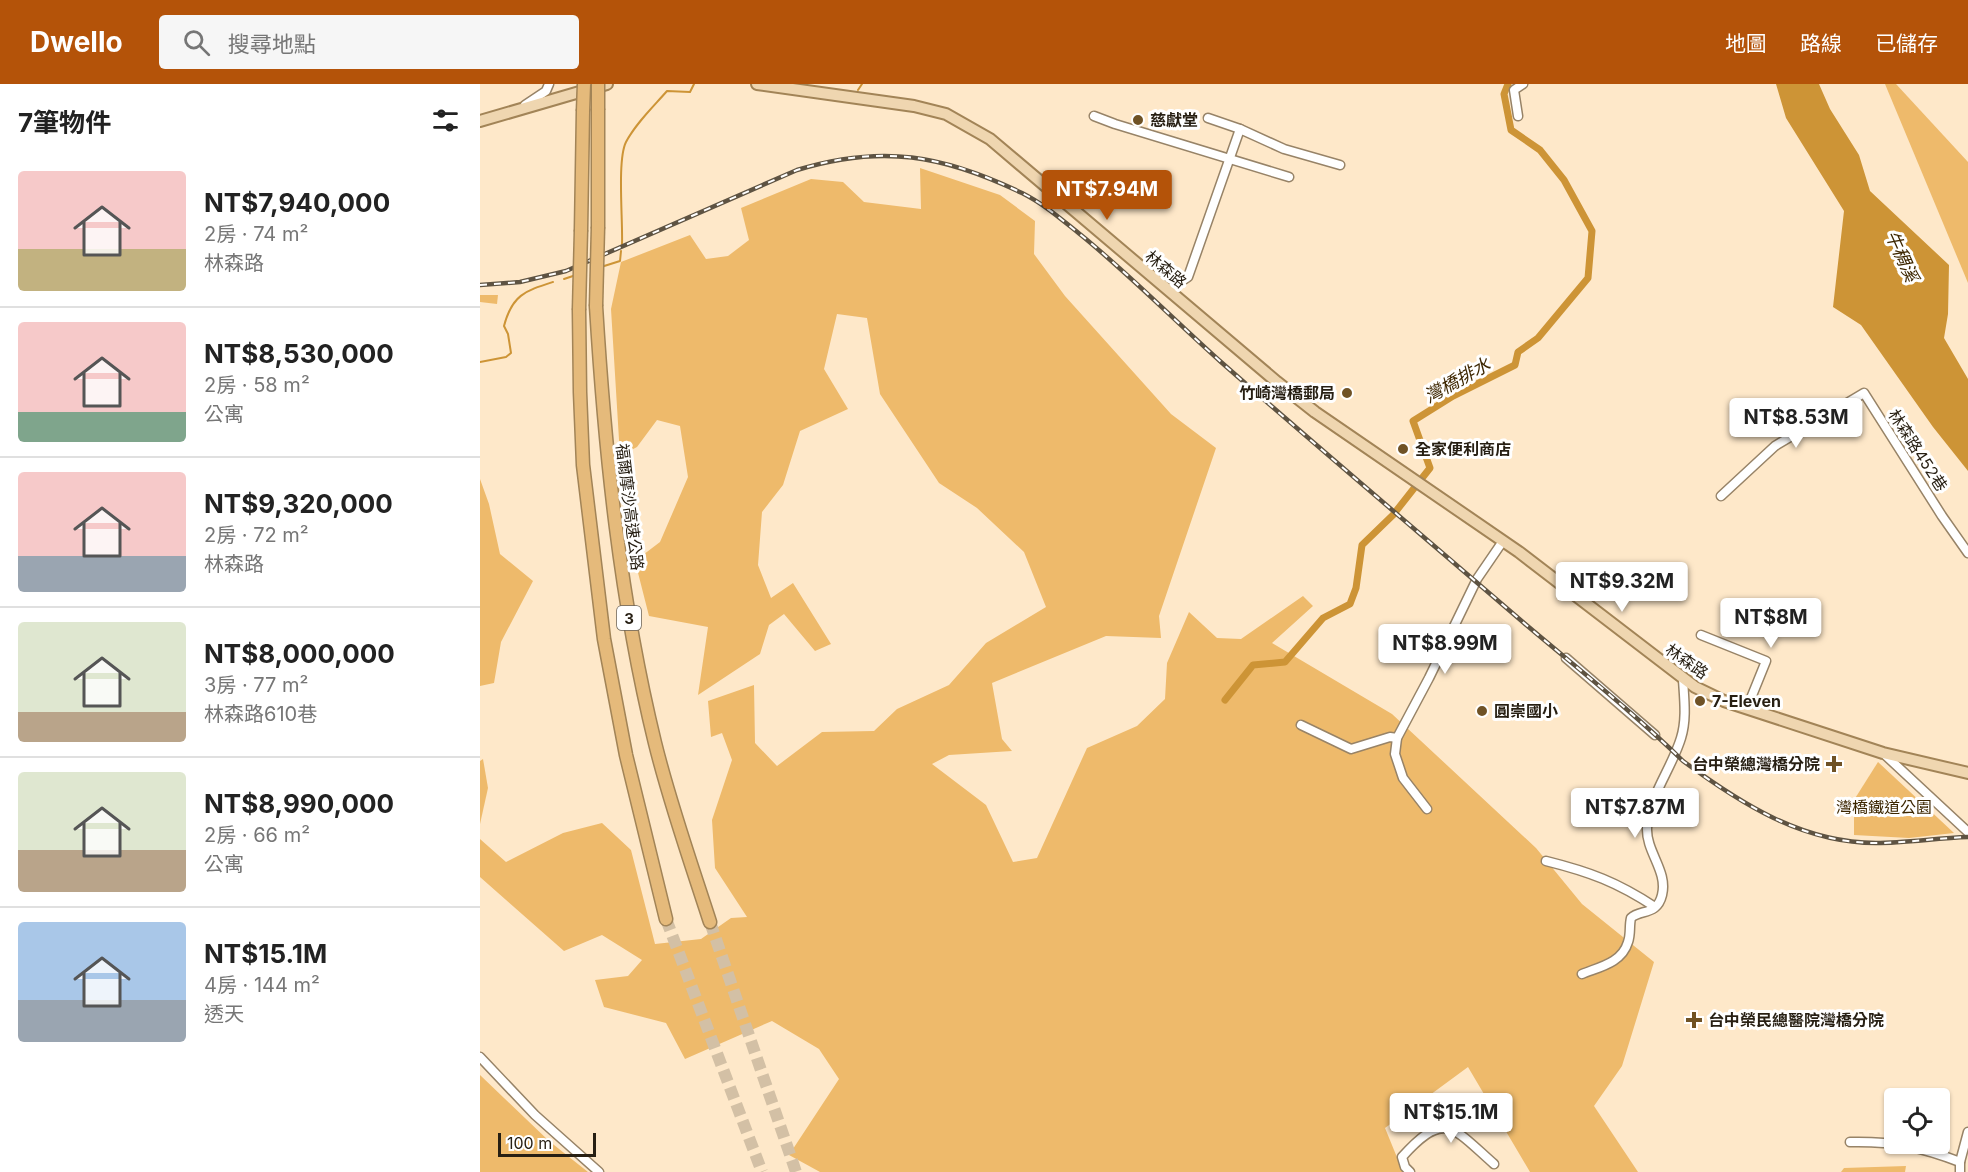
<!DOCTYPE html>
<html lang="zh-TW">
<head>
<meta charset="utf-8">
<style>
  :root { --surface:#fff; --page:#f6f6f6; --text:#222; --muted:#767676; --line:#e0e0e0; --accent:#b45309 }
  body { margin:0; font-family:Inter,"Noto Sans TC",sans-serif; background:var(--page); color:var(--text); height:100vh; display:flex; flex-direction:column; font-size:22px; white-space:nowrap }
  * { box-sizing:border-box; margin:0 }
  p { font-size:20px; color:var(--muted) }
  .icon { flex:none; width:33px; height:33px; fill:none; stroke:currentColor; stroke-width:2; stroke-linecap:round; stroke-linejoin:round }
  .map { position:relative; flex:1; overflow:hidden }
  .sheet { display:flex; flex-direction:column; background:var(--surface); width:480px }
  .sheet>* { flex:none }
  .fabs { position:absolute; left:1404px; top:1004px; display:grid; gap:12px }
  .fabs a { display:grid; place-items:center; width:66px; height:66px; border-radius:6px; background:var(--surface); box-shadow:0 2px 4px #0004; font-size:30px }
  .scale { position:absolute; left:18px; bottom:15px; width:98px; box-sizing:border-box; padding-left:6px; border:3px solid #271f13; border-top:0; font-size:16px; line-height:21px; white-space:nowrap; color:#271f13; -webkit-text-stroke:4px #fff; paint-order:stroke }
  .price { position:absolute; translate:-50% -51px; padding:0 14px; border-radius:6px; background:#fff; color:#222; font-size:20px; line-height:39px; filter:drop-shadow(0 2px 3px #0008) }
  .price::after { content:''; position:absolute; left:50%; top:36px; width:18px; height:14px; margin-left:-9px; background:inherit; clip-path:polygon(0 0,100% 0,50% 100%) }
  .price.on { background:var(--accent); color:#fff }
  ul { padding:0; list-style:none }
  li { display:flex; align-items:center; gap:18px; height:150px; padding:0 18px }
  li+li { border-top:2px solid var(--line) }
  li span { display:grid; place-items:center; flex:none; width:168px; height:120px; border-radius:6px; color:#555 }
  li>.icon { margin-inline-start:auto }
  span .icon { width:72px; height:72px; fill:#fffc; stroke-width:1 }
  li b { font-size:26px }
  h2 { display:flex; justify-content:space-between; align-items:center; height:72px; padding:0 18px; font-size:26px }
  header { display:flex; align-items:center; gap:36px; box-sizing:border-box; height:84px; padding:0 30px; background:var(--accent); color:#fff }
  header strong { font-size:28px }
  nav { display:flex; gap:33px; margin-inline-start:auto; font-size:21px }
  .search { width:420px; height:54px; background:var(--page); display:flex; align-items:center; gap:15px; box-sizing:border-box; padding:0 21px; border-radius:6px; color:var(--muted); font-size:22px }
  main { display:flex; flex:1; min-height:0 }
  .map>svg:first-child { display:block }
  .green { fill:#eeba6b }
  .water { fill:#cd9436 }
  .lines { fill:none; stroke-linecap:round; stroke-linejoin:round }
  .stream { stroke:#cd9436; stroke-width:2 }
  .canal { stroke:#cd9436; stroke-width:7 }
  .highway-tunnel { stroke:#d3c0a5; stroke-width:12; stroke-dasharray:12 6; stroke-linecap:butt }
  .minor-casing { stroke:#978367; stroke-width:11 }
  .major-casing { stroke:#a28457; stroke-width:14 }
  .highway-casing { stroke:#a28457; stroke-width:15 }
  .minor { stroke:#fff; stroke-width:8 }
  .major { stroke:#efd6b0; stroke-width:10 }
  .highway { stroke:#e5ba7b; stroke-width:12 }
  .rail-casing { stroke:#5e5342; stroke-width:4.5 }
  .rail { stroke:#fff; stroke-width:2; stroke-dasharray:7; stroke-linecap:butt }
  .highway-bridge-casing { stroke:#a28457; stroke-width:15; stroke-linecap:butt }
  .highway-bridge { stroke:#e5ba7b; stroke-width:12 }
  .poi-dot { fill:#6f5225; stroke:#fff; stroke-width:2 }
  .labels { text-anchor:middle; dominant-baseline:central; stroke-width:6; stroke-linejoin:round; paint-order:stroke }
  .shield { fill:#fff; stroke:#68625a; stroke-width:1.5 }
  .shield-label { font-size:15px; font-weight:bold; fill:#271f13 }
  .poi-label { font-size:16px; font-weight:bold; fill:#271f13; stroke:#fff; text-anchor:start }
  .street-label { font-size:16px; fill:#271f13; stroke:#fff }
  .park-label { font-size:16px; fill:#3c2600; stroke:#fff }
  .water-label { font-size:18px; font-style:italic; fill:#3d2600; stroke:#fff }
</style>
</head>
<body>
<header>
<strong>Dwello</strong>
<div class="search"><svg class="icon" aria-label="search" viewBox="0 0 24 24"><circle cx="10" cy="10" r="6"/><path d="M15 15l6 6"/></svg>搜尋地點</div>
<nav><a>地圖</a><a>路線</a><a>已儲存</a></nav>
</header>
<main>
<section class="sheet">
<h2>7筆物件<svg class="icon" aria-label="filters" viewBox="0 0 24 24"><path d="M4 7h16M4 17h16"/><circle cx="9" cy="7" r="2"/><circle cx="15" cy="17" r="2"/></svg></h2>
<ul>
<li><span style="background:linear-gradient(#f6c9c9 65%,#c2b280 0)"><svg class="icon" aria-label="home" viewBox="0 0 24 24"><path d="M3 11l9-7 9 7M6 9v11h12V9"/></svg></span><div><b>NT$7,940,000</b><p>2房 · 74 m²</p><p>林森路</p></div></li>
<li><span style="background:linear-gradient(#f6c9c9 75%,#7fa58c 0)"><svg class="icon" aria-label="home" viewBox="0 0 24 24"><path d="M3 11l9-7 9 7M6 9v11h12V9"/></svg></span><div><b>NT$8,530,000</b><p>2房 · 58 m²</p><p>公寓</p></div></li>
<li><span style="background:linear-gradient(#f6c9c9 70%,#9aa5b1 0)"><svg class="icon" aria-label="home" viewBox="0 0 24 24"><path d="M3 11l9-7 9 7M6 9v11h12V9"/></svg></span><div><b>NT$9,320,000</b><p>2房 · 72 m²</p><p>林森路</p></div></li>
<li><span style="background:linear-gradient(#dfe7d0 75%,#b9a48a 0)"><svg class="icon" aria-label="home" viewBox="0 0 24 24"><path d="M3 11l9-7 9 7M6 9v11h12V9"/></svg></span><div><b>NT$8,000,000</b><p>3房 · 77 m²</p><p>林森路610巷</p></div></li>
<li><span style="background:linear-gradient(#dfe7d0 65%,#b9a48a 0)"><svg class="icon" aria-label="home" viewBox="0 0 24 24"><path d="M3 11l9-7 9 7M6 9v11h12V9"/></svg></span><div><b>NT$8,990,000</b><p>2房 · 66 m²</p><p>公寓</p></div></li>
<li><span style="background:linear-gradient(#a9c7e8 65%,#9aa5b1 0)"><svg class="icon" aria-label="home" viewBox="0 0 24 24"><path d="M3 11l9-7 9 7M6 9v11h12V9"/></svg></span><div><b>NT$15.1M</b><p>4房 · 144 m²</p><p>透天</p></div></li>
</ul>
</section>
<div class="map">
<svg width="1488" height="1088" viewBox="0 0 1488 1088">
  <rect width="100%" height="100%" fill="#fee8c9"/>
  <g class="green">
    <polygon points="1405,0 1416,0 1488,78 1488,199"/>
    <polygon points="440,84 520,111 555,137 554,170 585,212 691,330 736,364 679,532 681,554 626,552 512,599 522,655 532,667 469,671 452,680 506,721 533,778 557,774 607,664 657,642 685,615 687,579 709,528 737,554 761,555 823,512 833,522 792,559 912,630 1056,764 1102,820 1174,878 1142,982 1114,1022 1158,1088 1050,1088 988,983 905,1044 923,1088 340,1088 309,1071 359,995 339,965 292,937 205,975 186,939 124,923 115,896 148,892 162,876 122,851 84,867 0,793 0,755 26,778 83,749 122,739 151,766 175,860 221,855 251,834 267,833 235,784 232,736 252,676 242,649 231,653 228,617 274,601 275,659 297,682 342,648 394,647 417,625 469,601 506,559 566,523 544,468 497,424 459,399 400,310 387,234 357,230 344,285 368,325 320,347 303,401 282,428 278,481 291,514 313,499 351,560 335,567 304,530 289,541 280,570 218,611 228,543 169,532 155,477 180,458 208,393 200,342 177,336 157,363 140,372 131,225 141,178 210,151 226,175 248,172 269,156 261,124 331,95 363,98 384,118 441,125"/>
    <polygon points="0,211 18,211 17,220 0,218"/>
    <polygon points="0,395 9,420 20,470 53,497 21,558 14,599 0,602"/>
    <polygon points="3,675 8,704 0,740 0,677"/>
    <polygon points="1398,678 1474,749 1429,754 1374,751 1374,716"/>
    <polygon points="0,991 69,1057 108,1088 0,1088"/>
    <polygon points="1426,1082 1425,1088 1361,1088 1364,1084"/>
  </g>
  <polygon class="water" points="1296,0 1339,0 1350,25 1379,71 1390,107 1469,181 1468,230 1464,254 1488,295 1488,387 1453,343 1381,241 1353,223 1364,127 1306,34"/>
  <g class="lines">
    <g class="stream">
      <polyline points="378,6 382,0"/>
      <path d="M 142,160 C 143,136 137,76 146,58 C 156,39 173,23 187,7 L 210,8 L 214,0"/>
      <polyline points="121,183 140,177 141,167"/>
      <polyline points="84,195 96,191"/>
      <path d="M 0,278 L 26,273 L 31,269 L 28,250 L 24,242 C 32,211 45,207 73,198"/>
    </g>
    <polyline class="canal" points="745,616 773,581 805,578 843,534 870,520 876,504 882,461 913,431 950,384 933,337 973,312 1035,281 1038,268 1058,254 1108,194 1112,147 1084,96 1060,66 1031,46 1024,10 1028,0"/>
    <g class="highway-tunnel">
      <polyline points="186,835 282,1088"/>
      <polyline points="230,838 316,1088"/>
    </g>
    <defs>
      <g id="minor">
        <polyline points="45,21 66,7 69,0"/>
        <polyline points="614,32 635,40 809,93"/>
        <polyline points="1038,32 1034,6 1043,0"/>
        <polyline points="728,34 760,45"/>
        <polyline points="688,206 708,193 760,45 804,65 860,81"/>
        <polyline points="1241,412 1295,362 1384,309 1462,432 1488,469"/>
        <polyline points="1221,551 1286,577 1267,624"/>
        <polyline points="1086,574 1175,651"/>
        <polyline points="821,641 871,665 910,653 917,654"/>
        <polyline points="1403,669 1488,748"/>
        <polyline points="947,725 923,694 915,670 917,654 949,594 997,495 1023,457"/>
        <path d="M 1066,777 C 1110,788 1137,798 1175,823"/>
        <path d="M 1102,890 C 1119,883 1142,879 1148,858 C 1151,850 1149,842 1151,834 C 1160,825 1177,832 1182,811 C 1188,787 1166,768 1167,744 C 1169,712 1192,684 1201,654 C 1207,635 1204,614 1203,595"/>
        <polyline points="0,973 55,1031 119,1088"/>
        <polyline points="974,1017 985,1028 988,1035 984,1042 975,1046"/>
        <path d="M 1370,1058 C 1413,1057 1441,1063 1480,1078"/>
        <path d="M 930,1088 L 925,1083 L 922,1073 C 965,1025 973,1044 1014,1080"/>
        <polyline points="1480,1088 1480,1078 1488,1048"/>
      </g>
      <g id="major">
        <polyline points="277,0 434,22 466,30 510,55 797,298 835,328 1039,468 1215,603 1244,617 1403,669 1488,689"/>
        <polyline points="0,37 127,0"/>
      </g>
      <g id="highway">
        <polyline points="118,143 118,26"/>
        <polyline points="101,146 103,27"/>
        <path d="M 116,222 C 125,369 140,516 175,659 C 190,720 211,779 230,838"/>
        <polyline points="99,226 100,308 103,381 124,555 146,671 186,835"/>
      </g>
    </defs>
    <use href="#minor" class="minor-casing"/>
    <use href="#major" class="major-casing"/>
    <use href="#highway" class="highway-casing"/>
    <use href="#minor" class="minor"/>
    <use href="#major" class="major"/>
    <use href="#highway" class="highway"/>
    <defs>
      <path id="rail" d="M 0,201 L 40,198 L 86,187 L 317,86 C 402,60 463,71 542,109 C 564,120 582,136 601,151 C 650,191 694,236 741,278 C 841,366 943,452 1044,539 C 1097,584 1153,628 1203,677 C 1260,719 1322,759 1396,759 C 1426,759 1457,754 1488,753"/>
    </defs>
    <use href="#rail" class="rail-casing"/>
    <use href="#rail" class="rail"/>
    <defs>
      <g id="highway-bridge">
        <polyline points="118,26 118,0"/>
        <polyline points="103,27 104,0"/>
        <polyline points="116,222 118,143"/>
        <polyline points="99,226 101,146"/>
      </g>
    </defs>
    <use href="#highway-bridge" class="highway-bridge-casing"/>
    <use href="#highway-bridge" class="highway-bridge"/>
  </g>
  <g class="poi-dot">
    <circle cx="658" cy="36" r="6"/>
    <circle cx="867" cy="309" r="6"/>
    <circle cx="923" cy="365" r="6"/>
    <circle cx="1220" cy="617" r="6"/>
    <circle cx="1002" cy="627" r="6"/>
    <path d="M1351 671h6v6h6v6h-6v6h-6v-6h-6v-6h6z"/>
    <path d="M1211 927h6v6h6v6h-6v6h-6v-6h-6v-6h6z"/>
  </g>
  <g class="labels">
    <rect class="shield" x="137" y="522" width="24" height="24" rx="4.5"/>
    <g class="shield-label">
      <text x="149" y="534">3</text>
    </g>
    <g class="poi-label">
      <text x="670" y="36">慈獻堂</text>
      <text x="855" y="309" text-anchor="end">竹崎灣橋郵局</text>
      <text x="935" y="365">全家便利商店</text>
      <text x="1232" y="617">7-Eleven</text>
      <text x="1014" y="627">圓崇國小</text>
      <text x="1340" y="680" text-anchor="end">台中榮總灣橋分院</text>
      <text x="1228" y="936">台中榮民總醫院灣橋分院</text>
    </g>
    <g class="street-label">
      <text transform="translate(686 185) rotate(40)">林森路</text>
      <text transform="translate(1438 366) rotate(57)">林森路452巷</text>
      <text transform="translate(150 423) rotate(83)">福爾摩沙高速公路</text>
      <text transform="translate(1207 577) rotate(35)">林森路</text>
    </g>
    <g class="park-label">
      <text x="1404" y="723">灣橋鐵道公園</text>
    </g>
    <g class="water-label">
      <text transform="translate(1422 172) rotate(66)">牛稠溪</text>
      <text transform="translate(977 296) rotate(-29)">灣橋排水</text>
    </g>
  </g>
</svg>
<div class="fabs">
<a><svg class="icon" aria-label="locate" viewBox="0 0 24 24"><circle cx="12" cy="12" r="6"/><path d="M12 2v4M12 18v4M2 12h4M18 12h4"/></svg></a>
</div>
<div class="scale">100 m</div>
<b class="price on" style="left:627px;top:137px">NT$7.94M</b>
<b class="price" style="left:1316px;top:365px">NT$8.53M</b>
<b class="price" style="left:1142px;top:529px">NT$9.32M</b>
<b class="price" style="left:1291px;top:565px">NT$8M</b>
<b class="price" style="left:965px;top:591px">NT$8.99M</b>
<b class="price" style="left:1155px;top:755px">NT$7.87M</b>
<b class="price" style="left:971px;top:1060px">NT$15.1M</b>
</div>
</main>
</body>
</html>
